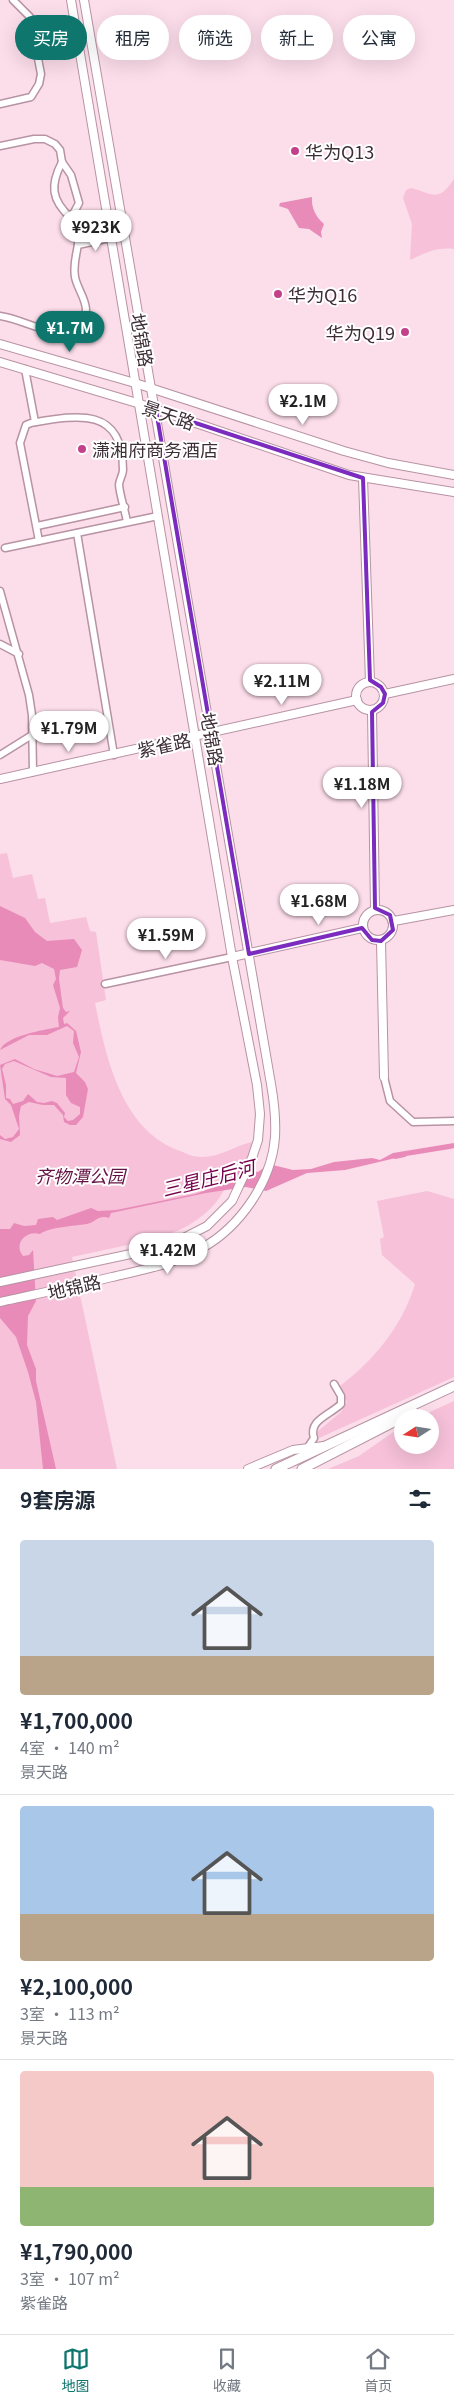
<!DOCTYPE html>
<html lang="zh">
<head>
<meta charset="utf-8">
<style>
  :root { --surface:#fff; --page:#f2f2f3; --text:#1f2937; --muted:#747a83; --line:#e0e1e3; --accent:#0f766e }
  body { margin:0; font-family:Georgia,"Noto Sans SC",serif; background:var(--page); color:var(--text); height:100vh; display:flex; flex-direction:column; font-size:19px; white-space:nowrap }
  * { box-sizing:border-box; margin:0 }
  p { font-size:16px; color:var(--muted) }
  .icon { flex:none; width:28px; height:28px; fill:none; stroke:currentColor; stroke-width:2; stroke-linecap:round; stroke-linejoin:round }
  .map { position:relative; height:1469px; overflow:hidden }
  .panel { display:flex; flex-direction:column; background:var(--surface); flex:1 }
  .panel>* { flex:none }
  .hud { position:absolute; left:15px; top:15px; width:425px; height:45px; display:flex; gap:10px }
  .needle { width:32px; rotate:258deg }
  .fabs { position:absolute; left:394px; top:1409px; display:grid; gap:10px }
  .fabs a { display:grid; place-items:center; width:45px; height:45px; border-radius:50%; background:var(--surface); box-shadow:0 5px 20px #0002; font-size:25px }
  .price { position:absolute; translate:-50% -42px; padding:0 11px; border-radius:18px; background:#fff; color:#222; font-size:16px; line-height:32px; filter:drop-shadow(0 1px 2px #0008) }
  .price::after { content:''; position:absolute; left:50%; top:30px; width:15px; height:11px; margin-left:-8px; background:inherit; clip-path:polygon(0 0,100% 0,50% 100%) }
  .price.on { background:var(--accent); color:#fff }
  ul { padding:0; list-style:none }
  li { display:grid; align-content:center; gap:10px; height:265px; padding:0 20px }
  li+li { border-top:1px solid var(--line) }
  li span { display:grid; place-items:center; height:155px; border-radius:5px; color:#555 }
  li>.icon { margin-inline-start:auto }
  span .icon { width:90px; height:90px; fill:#fffc; stroke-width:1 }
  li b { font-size:21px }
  h2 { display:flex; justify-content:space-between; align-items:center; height:60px; padding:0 20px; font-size:21px }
  .pill { padding:0 18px; border-radius:22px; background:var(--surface); box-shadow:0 5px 20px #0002; font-size:18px; line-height:45px }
  .pill.on { background:var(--accent); color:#fff }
  .menu { display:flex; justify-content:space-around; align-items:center; height:70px; border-top:1px solid var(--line); background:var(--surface); font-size:14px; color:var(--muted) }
  .menu a { display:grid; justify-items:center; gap:2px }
  .menu .on { color:var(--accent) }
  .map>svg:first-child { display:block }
  .green { fill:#f6c1d9 }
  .water { fill:#e88bb9; fill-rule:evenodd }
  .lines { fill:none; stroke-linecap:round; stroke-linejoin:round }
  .stream { stroke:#e88bb9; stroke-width:2 }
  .minor-casing { stroke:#b793a3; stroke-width:9 }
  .tertiary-casing { stroke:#b793a3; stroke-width:10 }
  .secondary-casing { stroke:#b793a3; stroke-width:11 }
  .minor { stroke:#fff; stroke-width:6 }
  .tertiary { stroke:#fff; stroke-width:8 }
  .secondary { stroke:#fff; stroke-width:9 }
  .marked { fill:none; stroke:#7b2cbf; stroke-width:4; stroke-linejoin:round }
  .poi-dot { fill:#c3418a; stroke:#fff; stroke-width:2 }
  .labels { text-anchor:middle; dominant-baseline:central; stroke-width:4; stroke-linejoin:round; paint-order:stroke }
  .poi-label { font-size:18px; fill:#3d2e35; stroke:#fff; text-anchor:start }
  .street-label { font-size:18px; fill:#3d2e35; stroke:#fff }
  .park-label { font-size:18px; font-style:italic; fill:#641243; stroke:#fff }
  .water-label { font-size:19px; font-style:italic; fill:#74004b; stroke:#fff }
</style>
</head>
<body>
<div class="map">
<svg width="454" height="1469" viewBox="0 0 454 1469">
  <rect width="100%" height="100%" fill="#fcddea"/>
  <g class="green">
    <path d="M 454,179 L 454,249 C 437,247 425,253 410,260 L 412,224 L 403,198 L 406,190 L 411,188 C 434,194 438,203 454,179 Z"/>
    <path d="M 7,853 L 13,878 L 32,874 L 38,899 L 45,898 L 50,923 L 86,917 L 90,931 L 96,932 L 106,1000 L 95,1003 C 106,1057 121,1130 180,1151 C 187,1154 193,1157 202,1157 C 221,1157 234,1146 252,1142 L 246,1165 C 230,1172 224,1196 211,1208 C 188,1231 162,1237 132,1244 C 112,1248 92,1253 72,1257 L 117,1469 L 0,1469 L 0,854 Z"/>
    <path d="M 427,1191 L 454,1199 L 454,1377 L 319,1438 L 317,1432 L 341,1412 L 347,1402 L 339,1387 C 374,1360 402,1327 415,1284 L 382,1255 L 380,1239 L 384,1237 L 377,1201 Z"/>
    <polygon points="454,1401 454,1469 328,1469 359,1456 402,1426 402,1445 430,1445 430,1418 419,1417"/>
  </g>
  <g class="water">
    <path d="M 312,197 C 311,208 316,217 324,224 L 321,232 L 322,238 L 309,229 L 299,228 L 288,209 L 279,206 L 280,203 Z"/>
    <path d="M 0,906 L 25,918 L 35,932 L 47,941 L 74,939 L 82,950 L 77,967 L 60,970 L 59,979 L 63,1008 L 66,1012 L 70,1011 L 63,1018 L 64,1024 L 67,1023 L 76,1031 L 81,1052 L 76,1073 L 85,1082 L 88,1089 L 83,1117 L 76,1125 L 70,1125 L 64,1122 L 63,1115 L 54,1105 L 43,1105 L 29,1102 L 21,1106 L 19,1116 L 20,1135 L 11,1142 L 0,1139 L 0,1135 L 5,1139 L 13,1137 L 19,1129 L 11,1105 L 5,1099 L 0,1065 L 15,1059 L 34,1069 L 57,1076 L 74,1072 L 79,1057 L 73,1043 L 74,1031 L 67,1026 L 47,1035 L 29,1035 L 0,1050 C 6,1036 43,1030 59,1027 L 58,1017 L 60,1008 L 53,985 L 56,979 L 54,969 L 42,963 L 35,966 L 0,960 ZM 14,1061 L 51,1077 L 66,1078 L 66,1095 L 71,1103 L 80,1107 L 80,1114 L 73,1120 L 68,1121 L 64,1117 L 65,1113 L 57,1103 L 52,1101 L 44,1103 L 37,1102 L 28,1094 L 23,1101 L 13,1104 L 10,1099 L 6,1098 L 6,1085 L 2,1069 L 5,1064 Z"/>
    <path d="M 454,1143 L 454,1148 L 450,1149 L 400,1157 L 345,1170 L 307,1173 L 266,1191 L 246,1187 L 206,1193 L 111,1213 L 109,1218 C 98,1214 96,1222 87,1224 C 74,1226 49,1227 40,1234 C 26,1230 13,1244 23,1256 L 29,1255 L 33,1250 L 36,1301 L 28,1316 L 27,1345 L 36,1369 L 36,1381 L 56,1469 L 43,1469 L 36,1402 L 28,1372 L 16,1337 L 0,1318 L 0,1229 L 10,1229 L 14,1223 L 24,1226 L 36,1225 L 38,1219 L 53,1217 L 57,1220 L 91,1208 L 98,1211 L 116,1210 L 195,1194 L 215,1187 L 240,1170 L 258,1172 L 269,1164 L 293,1170 L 311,1169 L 334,1162 L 372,1158 L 380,1160 L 393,1153 Z"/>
  </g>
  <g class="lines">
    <polyline class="stream" points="395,1158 405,1156"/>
    <defs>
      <g id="minor">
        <polyline points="35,42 76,33"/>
        <polyline points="0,104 31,97 39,84 41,74 30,17 13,0"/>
        <path d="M 0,146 L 34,139 L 45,139 L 55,144 L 60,150 L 62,162 L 71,175 L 79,203 L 71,218 C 87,242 71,253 75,277 C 77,288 85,297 86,309 C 86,316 83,318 79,322 C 53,343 29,320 0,316"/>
        <path d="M 62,162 C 50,185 51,200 71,218"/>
        <polyline points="78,245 110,238"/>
        <polyline points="25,369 35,422"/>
        <polyline points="37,526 125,507"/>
        <polyline points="77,533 114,755"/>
        <path d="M 39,541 L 20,443 L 26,425 L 31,423 C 77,415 123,406 123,470 C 123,475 119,480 119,485 C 120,496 125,510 127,522"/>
        <polyline points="5,548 158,516"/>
        <polyline points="0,591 29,695 32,715 33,772"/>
        <polyline points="0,644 19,654"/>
        <polyline points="0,755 32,735"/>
        <polyline points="105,984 232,957"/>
        <polyline points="384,1077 390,1101 413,1122 454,1121"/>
        <path d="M 308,1447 L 314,1438 C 308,1420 330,1415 341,1404 L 341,1396 L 334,1384"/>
      </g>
      <g id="tertiary">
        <polyline points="0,344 135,383 344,451 388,463 454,475"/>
        <polyline points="0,362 137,403 349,475 454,492"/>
        <polyline points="363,478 370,681"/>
        <circle cx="370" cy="696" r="14"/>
        <polyline points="385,694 454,679"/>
        <polyline points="372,710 375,908"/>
        <polyline points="0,779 357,700"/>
        <circle cx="378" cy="925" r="15"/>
        <polyline points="394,921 454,910"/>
        <polyline points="381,941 384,1077"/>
        <polyline points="232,957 362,928"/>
        <polyline points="0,1282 168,1246 207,1226 232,1201 252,1158 258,1140 260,1114 257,1085 232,957 71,0"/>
        <path d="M 0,1302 C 37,1294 75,1286 112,1277 C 142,1270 175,1264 202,1248 C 240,1227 272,1181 275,1137 C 276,1119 274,1101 271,1084 L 84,0"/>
        <polyline points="248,1469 293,1450 324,1446"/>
      </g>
      <g id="secondary">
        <polyline points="276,1469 454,1386"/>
        <polyline points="302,1469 413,1412"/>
      </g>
    </defs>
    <use href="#minor" class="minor-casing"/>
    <use href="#tertiary" class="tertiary-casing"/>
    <use href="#secondary" class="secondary-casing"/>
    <use href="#minor" class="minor"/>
    <use href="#tertiary" class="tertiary"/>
    <use href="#secondary" class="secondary"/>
  </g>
  <path class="marked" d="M 156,410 L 363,478 L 370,680 L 381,687 L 385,694 L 383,703 L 372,712 L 375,908 L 390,915 L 393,930 L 381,941 L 372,940 L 362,928 L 249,954 Z"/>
  <g class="poi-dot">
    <circle cx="295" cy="151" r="5"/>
    <circle cx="278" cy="294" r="5"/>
    <circle cx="405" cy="332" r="5"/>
    <circle cx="82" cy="449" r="5"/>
  </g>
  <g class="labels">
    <g class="poi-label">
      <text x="305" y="151">华为Q13</text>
      <text x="288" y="294">华为Q16</text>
      <text x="395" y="332" text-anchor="end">华为Q19</text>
      <text x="92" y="449">潇湘府商务酒店</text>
    </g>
    <g class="street-label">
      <text transform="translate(143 340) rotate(80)">地锦路</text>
      <text transform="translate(169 414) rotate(19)">景天路</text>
      <text transform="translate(213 739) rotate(80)">地锦路</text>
      <text transform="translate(164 744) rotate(-12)">紫雀路</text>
      <text transform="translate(74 1286) rotate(-13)">地锦路</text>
    </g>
    <g class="park-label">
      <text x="80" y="1175">齐物潭公园</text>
    </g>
    <g class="water-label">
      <text transform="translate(208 1177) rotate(-14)">三星庄后河</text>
    </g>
  </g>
</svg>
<div class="fabs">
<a><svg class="needle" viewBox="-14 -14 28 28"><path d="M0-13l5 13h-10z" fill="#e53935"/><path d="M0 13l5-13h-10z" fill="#747a83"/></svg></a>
</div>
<b class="price" style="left:96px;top:252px">¥923K</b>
<b class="price on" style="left:70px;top:353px">¥1.7M</b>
<b class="price" style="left:303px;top:426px">¥2.1M</b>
<b class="price" style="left:282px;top:706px">¥2.11M</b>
<b class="price" style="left:69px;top:753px">¥1.79M</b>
<b class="price" style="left:362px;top:809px">¥1.18M</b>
<b class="price" style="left:319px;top:926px">¥1.68M</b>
<b class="price" style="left:166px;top:960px">¥1.59M</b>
<b class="price" style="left:168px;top:1275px">¥1.42M</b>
<div class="hud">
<a class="pill on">买房</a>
<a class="pill">租房</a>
<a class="pill">筛选</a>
<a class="pill">新上</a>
<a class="pill">公寓</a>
</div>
</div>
<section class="panel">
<h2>9套房源<svg class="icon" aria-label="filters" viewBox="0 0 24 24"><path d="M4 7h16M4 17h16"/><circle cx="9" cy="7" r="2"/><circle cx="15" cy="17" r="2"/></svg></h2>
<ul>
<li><span style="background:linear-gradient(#c9d6e8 75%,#b9a48a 0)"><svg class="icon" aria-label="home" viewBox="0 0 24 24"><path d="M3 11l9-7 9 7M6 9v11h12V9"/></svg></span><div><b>¥1,700,000</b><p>4室 · 140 m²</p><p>景天路</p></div></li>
<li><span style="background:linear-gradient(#a9c7e8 70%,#b9a48a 0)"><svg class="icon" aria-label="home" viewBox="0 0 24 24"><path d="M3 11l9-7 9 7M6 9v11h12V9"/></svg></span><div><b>¥2,100,000</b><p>3室 · 113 m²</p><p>景天路</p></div></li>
<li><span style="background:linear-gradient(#f6c9c9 75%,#8fb573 0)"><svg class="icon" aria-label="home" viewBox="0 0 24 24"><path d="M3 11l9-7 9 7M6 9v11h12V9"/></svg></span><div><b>¥1,790,000</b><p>3室 · 107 m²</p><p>紫雀路</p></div></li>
</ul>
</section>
<nav class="menu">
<a class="on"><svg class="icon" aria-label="map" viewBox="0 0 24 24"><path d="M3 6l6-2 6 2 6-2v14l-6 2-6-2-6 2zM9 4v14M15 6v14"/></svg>地图</a>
<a><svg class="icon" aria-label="saved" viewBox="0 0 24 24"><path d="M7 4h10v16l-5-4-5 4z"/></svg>收藏</a>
<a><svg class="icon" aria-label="home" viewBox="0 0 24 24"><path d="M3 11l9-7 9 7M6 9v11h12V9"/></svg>首页</a>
</nav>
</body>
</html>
